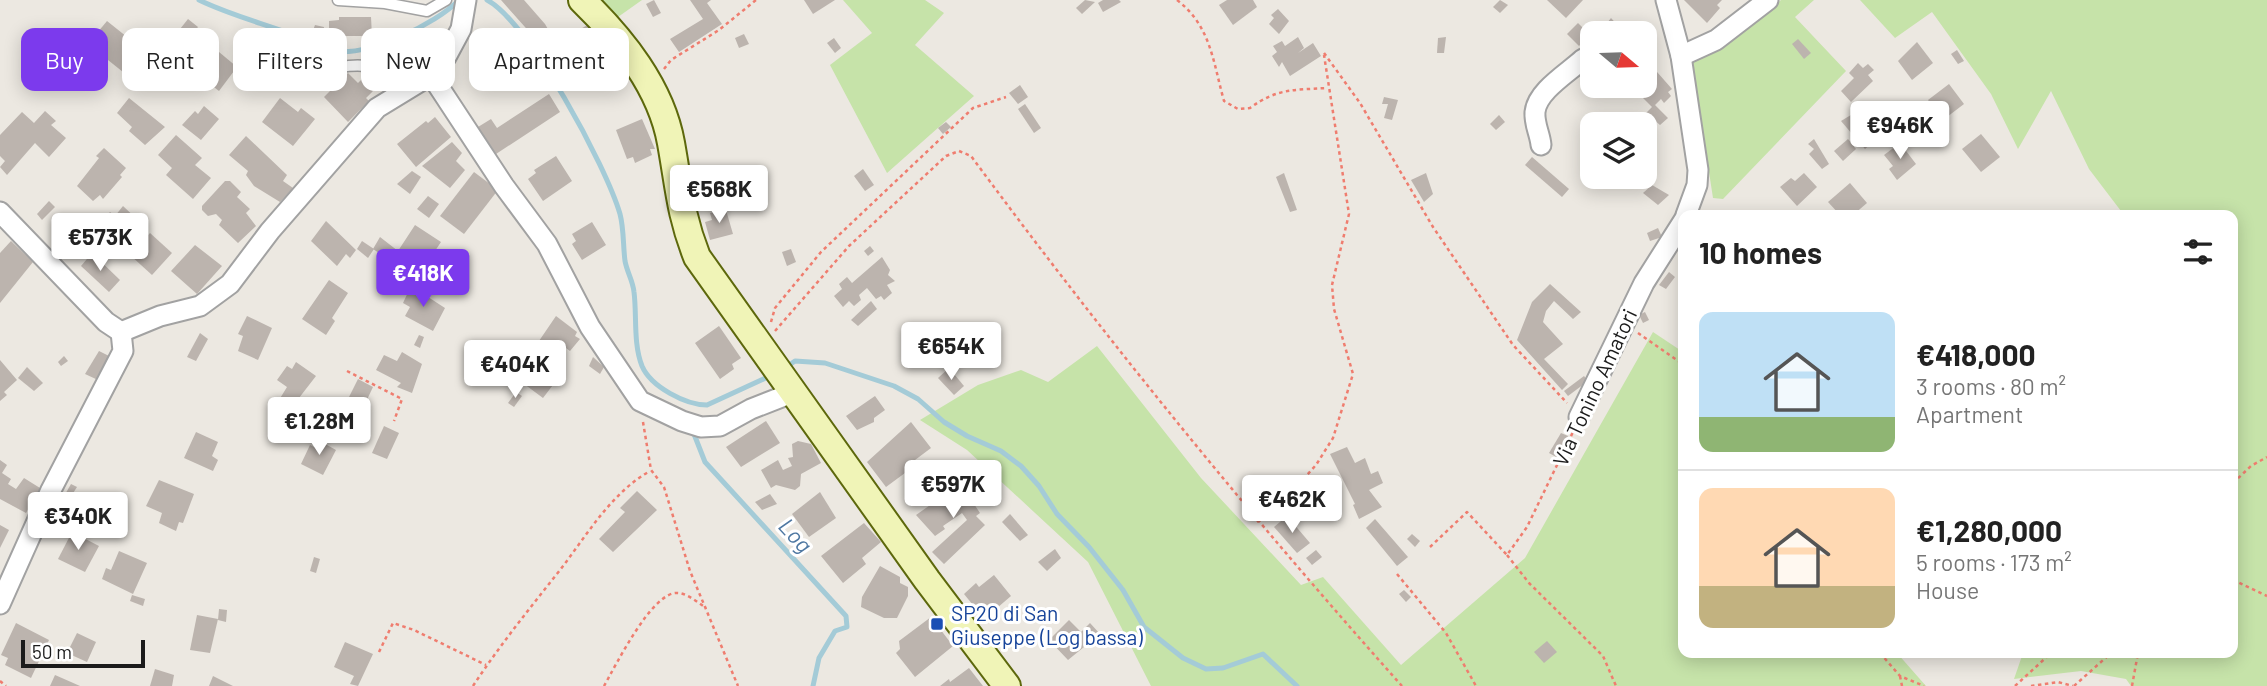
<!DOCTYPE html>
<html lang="en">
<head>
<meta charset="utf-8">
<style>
  :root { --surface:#fff; --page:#f2f2f2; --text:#222; --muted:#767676; --line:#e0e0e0; --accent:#7c3aed }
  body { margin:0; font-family:Barlow,sans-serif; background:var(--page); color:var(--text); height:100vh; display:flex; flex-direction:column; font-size:26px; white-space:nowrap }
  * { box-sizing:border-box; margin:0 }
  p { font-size:23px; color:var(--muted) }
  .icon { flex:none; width:38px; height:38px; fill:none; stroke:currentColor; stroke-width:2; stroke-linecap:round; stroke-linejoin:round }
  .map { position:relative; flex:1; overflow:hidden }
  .details { position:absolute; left:1678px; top:210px; width:560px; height:448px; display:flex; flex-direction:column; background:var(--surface); border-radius:14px; box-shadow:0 4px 18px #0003 }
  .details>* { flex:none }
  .top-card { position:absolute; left:21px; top:28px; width:665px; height:63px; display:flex; gap:14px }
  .needle { width:46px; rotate:109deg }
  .tools { position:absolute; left:1580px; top:21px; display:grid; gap:14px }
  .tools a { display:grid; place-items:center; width:77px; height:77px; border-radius:14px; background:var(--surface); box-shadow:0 4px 18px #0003; font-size:35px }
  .scale { position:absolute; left:21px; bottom:18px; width:124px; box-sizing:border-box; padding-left:7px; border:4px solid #1b1b1b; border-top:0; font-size:19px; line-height:24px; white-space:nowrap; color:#1b1b1b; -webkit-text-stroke:5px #fff; paint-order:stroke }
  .price { position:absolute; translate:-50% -60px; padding:0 16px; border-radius:7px; background:#fff; color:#222; font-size:23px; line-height:46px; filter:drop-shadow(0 2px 4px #0008) }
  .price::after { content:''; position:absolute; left:50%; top:42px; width:21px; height:16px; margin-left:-10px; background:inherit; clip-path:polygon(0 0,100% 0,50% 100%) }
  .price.selected { background:var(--accent); color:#fff }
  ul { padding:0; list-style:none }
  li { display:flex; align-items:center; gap:21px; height:175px; padding:0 21px }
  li+li { border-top:2px solid var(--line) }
  li span { display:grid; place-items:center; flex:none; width:196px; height:140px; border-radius:14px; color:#555 }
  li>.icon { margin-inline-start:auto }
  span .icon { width:84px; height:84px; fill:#fffc; stroke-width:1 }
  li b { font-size:30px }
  h2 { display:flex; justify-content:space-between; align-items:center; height:84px; padding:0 21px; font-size:30px }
  .tag { padding:0 24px; border-radius:14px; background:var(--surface); box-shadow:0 4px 18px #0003; font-size:24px; line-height:63px }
  .tag.selected { background:var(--accent); color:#fff }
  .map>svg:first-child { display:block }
  .grass { fill:#c6e3a9 }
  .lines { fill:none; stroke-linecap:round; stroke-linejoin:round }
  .stream { stroke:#a4cbd7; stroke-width:5 }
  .building { fill:#bcb4ae }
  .lane-casing { stroke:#a2a2a2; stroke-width:13 }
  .street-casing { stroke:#a2a2a2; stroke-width:23 }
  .secondary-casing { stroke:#5d680c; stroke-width:30 }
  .path { stroke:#ef7d6f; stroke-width:2.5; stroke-dasharray:3.5 3.5; stroke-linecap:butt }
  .lane { stroke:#fff; stroke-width:10 }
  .street { stroke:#fff; stroke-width:19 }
  .secondary { stroke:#f0f4b7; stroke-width:26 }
  .transit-dot { fill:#1a4fb4; stroke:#fff; stroke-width:2.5 }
  .labels { text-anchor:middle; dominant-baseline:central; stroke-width:6; stroke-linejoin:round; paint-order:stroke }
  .street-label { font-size:21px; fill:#1b1b1b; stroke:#fff }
  .transit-label { font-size:21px; fill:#164399; stroke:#fff; text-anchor:start }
  .water-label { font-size:23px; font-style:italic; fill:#4f78a2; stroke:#fff }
</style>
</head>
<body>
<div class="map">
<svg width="2267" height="686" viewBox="0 0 2267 686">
  <rect width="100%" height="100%" fill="#ece8e1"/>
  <g class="grass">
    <polygon points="599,0 642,0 618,17"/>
    <polygon points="843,0 925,0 944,13 915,45 974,96 887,173 830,65 872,33"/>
    <polygon points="1781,0 1814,0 1795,17 1846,71 1723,199 1713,198 1692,62 1760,19"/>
    <polygon points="1860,0 2267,0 2267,686 2131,686 2126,679 2081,671 2014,679 2023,653 2233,653 2233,215 2124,215 2089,169 2051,91 2018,149 1991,94 1932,12 1895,38"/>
    <polygon points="1653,332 1683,352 1684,653 1897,653 1926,686 1151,686 1088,562 967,450 920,420 978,385 1021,370 1048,382 1097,346 1201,478 1301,585 1323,577 1401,665 1525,558"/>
  </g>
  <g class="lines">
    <g class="stream">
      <path d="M 199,0 C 230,15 262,23 294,35 C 307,40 320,49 333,51 C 368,57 436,24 459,0"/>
      <path d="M 487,0 C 529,22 606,166 620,214 C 624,229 623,246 625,261 C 627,272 633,281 634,292 C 637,315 633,343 642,366 C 651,387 686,405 707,405 L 770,376"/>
      <polyline points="785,368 795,361 825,363 894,386 918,399 944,422 967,436 1001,451 1021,466 1039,486 1057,514 1089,547 1123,590 1144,627 1183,658 1206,669 1223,668 1263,654 1297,686"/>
      <polyline points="692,429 705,462 846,616 847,627 835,631 819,658 813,686"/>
    </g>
  </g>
  <g class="building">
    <polygon points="501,0 524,0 545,24 556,43 598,19 606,31 564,57 570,71 560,77 533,36"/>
    <polygon points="654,0 661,13 653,17 646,4"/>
    <polygon points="690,0 711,0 707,3 722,24 679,52 670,39 703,19"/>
    <polygon points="804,0 835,0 813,14"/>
    <polygon points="1085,0 1095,2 1082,14 1076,8"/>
    <polygon points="1103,0 1119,0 1121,2 1103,12 1098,3"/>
    <polygon points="1227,0 1253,0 1257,7 1233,25 1219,5"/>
    <polygon points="1500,0 1508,5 1500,13 1493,7"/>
    <polygon points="1547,0 1583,0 1566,18"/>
    <polygon points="1684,0 1722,0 1717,5 1720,8 1707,23"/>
    <polygon points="1278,9 1289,21 1279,34 1269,24 1274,18 1271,15"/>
    <polygon points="339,17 371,17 372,36 329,36 329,21 339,20"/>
    <polygon points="1611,18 1621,29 1624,26 1631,33 1599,33"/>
    <polygon points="188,19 198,27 176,56 165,48"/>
    <polygon points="107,21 142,49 123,72 88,44"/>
    <polygon points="1578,23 1590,35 1579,46 1567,34"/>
    <polygon points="315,25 324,27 323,42 311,36"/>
    <polygon points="744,34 749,44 739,48 735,38"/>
    <polygon points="1298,37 1304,48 1298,53 1313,43 1321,56 1290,76 1282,62 1279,67 1272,56 1277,52 1273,46 1282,41 1285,46"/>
    <polygon points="1446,37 1444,53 1437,53 1438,38"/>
    <polygon points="834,38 841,48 835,53 827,43"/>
    <polygon points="1798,39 1811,53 1804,59 1792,44"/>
    <polygon points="207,42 237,67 219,91 188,67"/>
    <polygon points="525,42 548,84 538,91 531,79 528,80 511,49"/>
    <polygon points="1917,42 1933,63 1912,80 1898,61"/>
    <polygon points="1957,50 1964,61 1958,64 1951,54"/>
    <polygon points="1858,63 1863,68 1868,64 1874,70 1868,75 1873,81 1851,102 1841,91 1854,78 1849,73"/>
    <polygon points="1650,64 1672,89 1668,92 1671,96 1664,103 1661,99 1655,105 1668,118 1660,125 1646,113 1652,107 1631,86 1645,86 1645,69"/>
    <polygon points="348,73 358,83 362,79 373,91 366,98 369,101 348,122 324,97"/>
    <polygon points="1949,84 1964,104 1943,120 1928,100"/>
    <polygon points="1020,85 1028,97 1018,104 1009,93"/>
    <polygon points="549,94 560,112 496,154 478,127 491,119 497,128"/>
    <polygon points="1384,97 1398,100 1392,120 1384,118 1388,104 1382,104"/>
    <polygon points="129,98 165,127 145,145 129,131 132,127 117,113"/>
    <polygon points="280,98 298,112 301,108 315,119 293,146 262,122"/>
    <polygon points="1025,104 1041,128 1034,133 1018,109"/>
    <polygon points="1869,104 1890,127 1865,149 1841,121"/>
    <polygon points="204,106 219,119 201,140 182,125 195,111 198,114"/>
    <polygon points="45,111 56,121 51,125 66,138 49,157 35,143 7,175 0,167 5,161 0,156 0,135 22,112 34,123"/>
    <polygon points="1499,115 1505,122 1496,130 1490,124"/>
    <polygon points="435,117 451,137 416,167 397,144 426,121 428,123"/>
    <polygon points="642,119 655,149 650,149 652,155 635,163 633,157 627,159 616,130"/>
    <polygon points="946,122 951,127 943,134 938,128"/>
    <polygon points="1981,134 2000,157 1981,172 1962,149"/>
    <polygon points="176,135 202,158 195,165 211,178 193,199 166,175 172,168 158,155"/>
    <polygon points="246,136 287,175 283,181 293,188 280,202 254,186 246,175 248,171 229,155"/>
    <polygon points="1814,139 1829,164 1822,169 1809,154 1814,149 1808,144"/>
    <polygon points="1848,139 1856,149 1843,161 1834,151"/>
    <polygon points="452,142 462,153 456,161 465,170 450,188 422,166"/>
    <polygon points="1900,143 1916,164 1897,180 1889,169 1893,166 1884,155"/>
    <polygon points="104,148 126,168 120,175 122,177 103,199 100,195 93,201 77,186 99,158 96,156"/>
    <polygon points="1592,150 1592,162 1590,165 1584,159"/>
    <polygon points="556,156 572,181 543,201 528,179 536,173 534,170"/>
    <polygon points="1532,157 1569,189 1562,197 1525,165"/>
    <polygon points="863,169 874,185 865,191 854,176"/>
    <polygon points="412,171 421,177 410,194 397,184"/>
    <polygon points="474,172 498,190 464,234 440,216"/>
    <polygon points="1284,173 1297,210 1290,212 1276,177"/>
    <polygon points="1426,173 1433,194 1424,202 1411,180"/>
    <polygon points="1804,173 1817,187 1797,206 1780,187 1791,178 1795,181"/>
    <polygon points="225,181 230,181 241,192 237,197 250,209 246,213 256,226 238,243 219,225 222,220 216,214 208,216 202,210 202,206"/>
    <polygon points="1850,183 1867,203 1853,215 1840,215 1828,202"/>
    <polygon points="1652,185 1669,195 1658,205 1643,193"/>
    <polygon points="428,196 439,204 429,218 417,209"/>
    <polygon points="49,201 55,207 42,220 37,214"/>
    <polygon points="123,206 140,222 113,250 93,231 110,212 115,216"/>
    <polygon points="726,210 733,234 710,240 705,222 712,220 710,213"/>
    <polygon points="326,221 356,250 350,258 346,254 337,266 311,241"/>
    <polygon points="592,222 606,245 582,260 572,244 576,241 572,234"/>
    <polygon points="415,225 441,242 421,272 396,255 391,261 373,249 380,237 398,251"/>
    <polygon points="1658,228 1662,237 1650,241 1647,233"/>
    <polygon points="150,233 172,253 152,275 130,255"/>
    <polygon points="11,241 33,262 0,303 0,253"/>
    <polygon points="362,241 374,249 368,258 357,249"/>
    <polygon points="195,245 222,266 197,294 171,271"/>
    <polygon points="870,246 874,251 868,256 864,251"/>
    <polygon points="791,249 796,262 787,266 782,252"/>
    <polygon points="92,253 120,280 109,292 81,266"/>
    <polygon points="882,257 890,270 888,275 895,281 887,285 892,293 884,300 881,296 876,299 867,288 859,295 861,300 854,306 849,301 843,307 834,296 842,289 839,284 847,277 852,283"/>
    <polygon points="1669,272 1675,277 1666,289 1659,285"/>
    <polygon points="329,280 348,293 332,318 335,321 326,335 302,319"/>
    <polygon points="1550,284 1581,312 1573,319 1554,301 1546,311 1543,322 1563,344 1544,359 1568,384 1562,390 1517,340 1532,302"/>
    <polygon points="411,286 445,308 433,331 405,316 410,307 403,303"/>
    <polygon points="871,301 877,309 858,326 851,320"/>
    <polygon points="1645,312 1649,320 1643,323 1639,315"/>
    <polygon points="247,316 272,328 258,360 238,351 243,336 238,334"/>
    <polygon points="556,316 577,332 575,336 580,339 570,351 566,348 546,374 556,381 543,398 504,369 516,352 526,360"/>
    <polygon points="719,326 741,358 732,364 734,369 720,379 695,343"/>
    <polygon points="200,333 208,339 196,361 187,357"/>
    <polygon points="419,335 424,337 420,348 414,345"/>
    <polygon points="99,351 111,357 98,380 85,374"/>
    <polygon points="402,352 422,364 412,393 397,387 401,383 376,370 384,355 397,361"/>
    <polygon points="64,356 68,361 61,366 58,362"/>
    <polygon points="593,357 604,367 600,374 589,366"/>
    <polygon points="0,360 17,380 4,392 7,395 0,401"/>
    <polygon points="296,362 316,376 292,407 279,400 287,387 277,380 287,366 292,369"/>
    <polygon points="27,367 43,383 34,391 18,378"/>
    <polygon points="949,368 964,386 954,395 938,378"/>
    <polygon points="1584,376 1588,381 1568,396 1564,391"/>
    <polygon points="358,379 373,387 365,404 349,397"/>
    <polygon points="516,392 522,396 514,407 508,403"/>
    <polygon points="875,396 885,410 874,418 874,422 857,430 846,416"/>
    <polygon points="350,401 360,405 347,434 324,423 331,410 339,411 343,402 348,404"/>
    <polygon points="766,421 780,443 741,467 726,447"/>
    <polygon points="911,422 931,448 907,466 909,470 886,487 867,462"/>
    <polygon points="384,426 399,433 387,459 372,453"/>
    <polygon points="196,432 218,442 212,456 218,460 213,471 184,458"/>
    <polygon points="1561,433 1568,436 1558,458 1549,453"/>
    <polygon points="318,440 336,450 323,475 301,464 310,445 314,447"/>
    <polygon points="798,441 811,444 821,463 801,474 800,486 795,490 776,485 771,488 761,470 778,460 783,470 792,466 788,458 793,457 792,444"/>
    <polygon points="1347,447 1355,463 1365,458 1371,474 1378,471 1383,483 1369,490 1382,507 1359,519 1353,505 1355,504 1330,454"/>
    <polygon points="0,460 7,465 2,473 11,479 8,484 16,489 24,478 40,488 26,513 0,499"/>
    <polygon points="159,480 194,494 183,523 179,522 176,531 159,523 162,513 146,506"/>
    <polygon points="963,482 968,489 971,487 980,500 974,504 980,513 976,516 985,525 944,564 932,552 967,520 962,513 943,526 945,529 935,536 916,515"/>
    <polygon points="71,484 77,487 68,501 63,498"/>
    <polygon points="1281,484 1287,490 1274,503 1268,496"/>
    <polygon points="637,491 657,510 613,552 599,539 625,512 620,508"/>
    <polygon points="820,492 836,518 809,537 792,514"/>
    <polygon points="770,494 777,504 762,510 755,502"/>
    <polygon points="1010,514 1028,535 1020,541 1002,522"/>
    <polygon points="1287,516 1310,543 1297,553 1274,527"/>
    <polygon points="1375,519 1408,557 1397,566 1366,528"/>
    <polygon points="864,523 881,542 862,558 866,564 843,583 821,556"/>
    <polygon points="0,525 9,530 0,548"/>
    <polygon points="72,532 99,546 85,572 58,559"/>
    <polygon points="1412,534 1420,541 1415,547 1407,539"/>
    <polygon points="1055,549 1061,558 1047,571 1038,562"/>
    <polygon points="1316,550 1322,557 1312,565 1306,558"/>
    <polygon points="119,551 147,563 133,594 102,579 106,568 111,570"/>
    <polygon points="314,557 320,559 316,573 310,571"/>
    <polygon points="880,566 900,577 900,583 908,587 908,596 897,618 884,618 861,607 862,597"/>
    <polygon points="994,575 1011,596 990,614 982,606 977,610 964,594 976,583 979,587"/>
    <polygon points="1404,590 1411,597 1406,602 1399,594"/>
    <polygon points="132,595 145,599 143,606 130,601"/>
    <polygon points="219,609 227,610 226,622 218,620"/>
    <polygon points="197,615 218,619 210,653 190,650"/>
    <polygon points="931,617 953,646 915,677 896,653 900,649 899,641"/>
    <polygon points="1069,620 1081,632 1090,623 1100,634 1068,660 1049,640"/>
    <polygon points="16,623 49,640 31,678 5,665 8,658 1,655"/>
    <polygon points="77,633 96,642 87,662 67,653"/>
    <polygon points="1547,641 1557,652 1544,663 1534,652"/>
    <polygon points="345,642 373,654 358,686 350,684 354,676 334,667"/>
    <polygon points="969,668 983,686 940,686 949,679 950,682"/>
    <polygon points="155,669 174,675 172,686 150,686"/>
    <polygon points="55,675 71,682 80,686 50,686"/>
    <polygon points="213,676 233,686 209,686"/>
  </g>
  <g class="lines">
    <defs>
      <g id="lane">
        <polyline points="338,0 385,3 427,11 446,0"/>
        <path d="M 340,67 C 372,62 384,69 410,86"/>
      </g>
      <g id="street">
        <polyline points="1666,0 1681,56 1698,170 1697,185 1686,215"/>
        <polyline points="1681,56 1716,40 1768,0"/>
        <polyline points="431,75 504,186 547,244 590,327 640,401 682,421 701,427 720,426 751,409 792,393"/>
        <path d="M 1541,145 C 1540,134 1534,124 1535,112 C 1537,91 1568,73 1583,59"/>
        <polyline points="0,212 106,322 121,332"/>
        <polyline points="121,332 160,316 200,306 230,284 270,231 377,108 431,75 446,57 461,29 466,0"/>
        <polyline points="1579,417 1644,283 1684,220"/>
        <polyline points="0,604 51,490 123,351 121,332"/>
      </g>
      <path id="secondary" d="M 582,0 C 622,39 661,87 671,143 C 679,187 680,214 697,257 L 927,580 L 1007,686"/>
    </defs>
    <use href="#lane" class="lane-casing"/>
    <use href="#street" class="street-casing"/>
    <use href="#secondary" class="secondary-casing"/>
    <g class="path">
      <path d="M 1177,0 C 1211,26 1213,62 1224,101 L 1238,109 L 1250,108 C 1277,88 1295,90 1327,88"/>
      <polyline points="1324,53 1360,103 1433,227 1513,345 1567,403"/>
      <polyline points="664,69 671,60 719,30 756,0"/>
      <polyline points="771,322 775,308 821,252 973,108 1006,97"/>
      <path d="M 775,331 L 849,246 L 946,156 L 959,151 L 971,156 C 1106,339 1250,516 1402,686"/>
      <polyline points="1638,333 1684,365"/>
      <polyline points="347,371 402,399 394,421"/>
      <polyline points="643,422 651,470 664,487 690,571 738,686"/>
      <polyline points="2233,483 2251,466 2267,457"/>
      <polyline points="1257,522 1288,496 1316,465 1333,438 1353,374 1334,309 1332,285 1349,214 1324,55"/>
      <polyline points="1430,547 1467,512 1507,555 1527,527 1573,432"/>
      <polyline points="1507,555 1529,583 1603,656 1616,686"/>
      <polyline points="1397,574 1446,633 1476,686"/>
      <polyline points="2233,580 2267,596"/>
      <polyline points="379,652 393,623 414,630 486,665"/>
      <polyline points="1880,653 1900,676 1924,686"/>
      <polyline points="1900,676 1902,686"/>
      <polyline points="0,681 6,686"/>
      <path d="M 473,686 C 500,645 530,608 560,570 C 587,535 611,493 650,471"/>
      <path d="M 604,686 C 616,665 652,592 677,593 C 687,593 697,602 706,608"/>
      <polyline points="2015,686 2051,653"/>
      <polyline points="2031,686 2058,682 2073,686"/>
      <polyline points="2074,686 2111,653"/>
      <polyline points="2132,686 2138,653"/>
    </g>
    <use href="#lane" class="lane"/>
    <use href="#street" class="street"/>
    <use href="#secondary" class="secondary"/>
  </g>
  <rect class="transit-dot" x="930" y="617" width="14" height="14" rx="3.5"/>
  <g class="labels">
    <g class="street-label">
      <text transform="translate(1594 387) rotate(-65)">Via Tonino Amatori</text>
    </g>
    <g class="transit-label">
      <text x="951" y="612">SP20 di San<tspan x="951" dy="24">Giuseppe (Log bassa)</tspan></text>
    </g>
    <g class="water-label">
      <text transform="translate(796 535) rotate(48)">Log</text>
    </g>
  </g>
</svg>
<div class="tools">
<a><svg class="needle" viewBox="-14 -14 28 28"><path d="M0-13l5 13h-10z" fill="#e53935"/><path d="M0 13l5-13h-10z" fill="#767676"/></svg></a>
<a><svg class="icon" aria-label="layers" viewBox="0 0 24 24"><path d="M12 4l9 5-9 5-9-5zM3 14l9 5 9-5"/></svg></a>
</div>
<div class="scale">50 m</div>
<b class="price" style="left:1900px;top:161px">€946K</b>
<b class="price" style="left:719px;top:225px">€568K</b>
<b class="price" style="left:100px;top:273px">€573K</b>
<b class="price selected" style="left:423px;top:309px">€418K</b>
<b class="price" style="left:951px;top:382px">€654K</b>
<b class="price" style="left:515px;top:400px">€404K</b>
<b class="price" style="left:319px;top:457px">€1.28M</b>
<b class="price" style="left:953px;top:520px">€597K</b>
<b class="price" style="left:1292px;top:535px">€462K</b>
<b class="price" style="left:78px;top:552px">€340K</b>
<div class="top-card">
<a class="tag selected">Buy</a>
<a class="tag">Rent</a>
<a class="tag">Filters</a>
<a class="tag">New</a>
<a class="tag">Apartment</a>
</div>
<section class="details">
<h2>10 homes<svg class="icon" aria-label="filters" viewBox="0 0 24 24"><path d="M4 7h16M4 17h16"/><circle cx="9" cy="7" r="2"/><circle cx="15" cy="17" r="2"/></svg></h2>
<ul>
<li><span style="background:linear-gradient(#bfe0f5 75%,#8fb573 0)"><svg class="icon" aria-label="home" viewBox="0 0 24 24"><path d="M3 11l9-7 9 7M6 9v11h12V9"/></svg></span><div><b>€418,000</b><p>3 rooms · 80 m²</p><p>Apartment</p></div></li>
<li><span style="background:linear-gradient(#ffd9b3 70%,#c2b280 0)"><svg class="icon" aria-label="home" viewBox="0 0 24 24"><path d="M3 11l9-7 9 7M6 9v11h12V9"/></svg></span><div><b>€1,280,000</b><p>5 rooms · 173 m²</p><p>House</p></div></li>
</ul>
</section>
</div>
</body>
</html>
